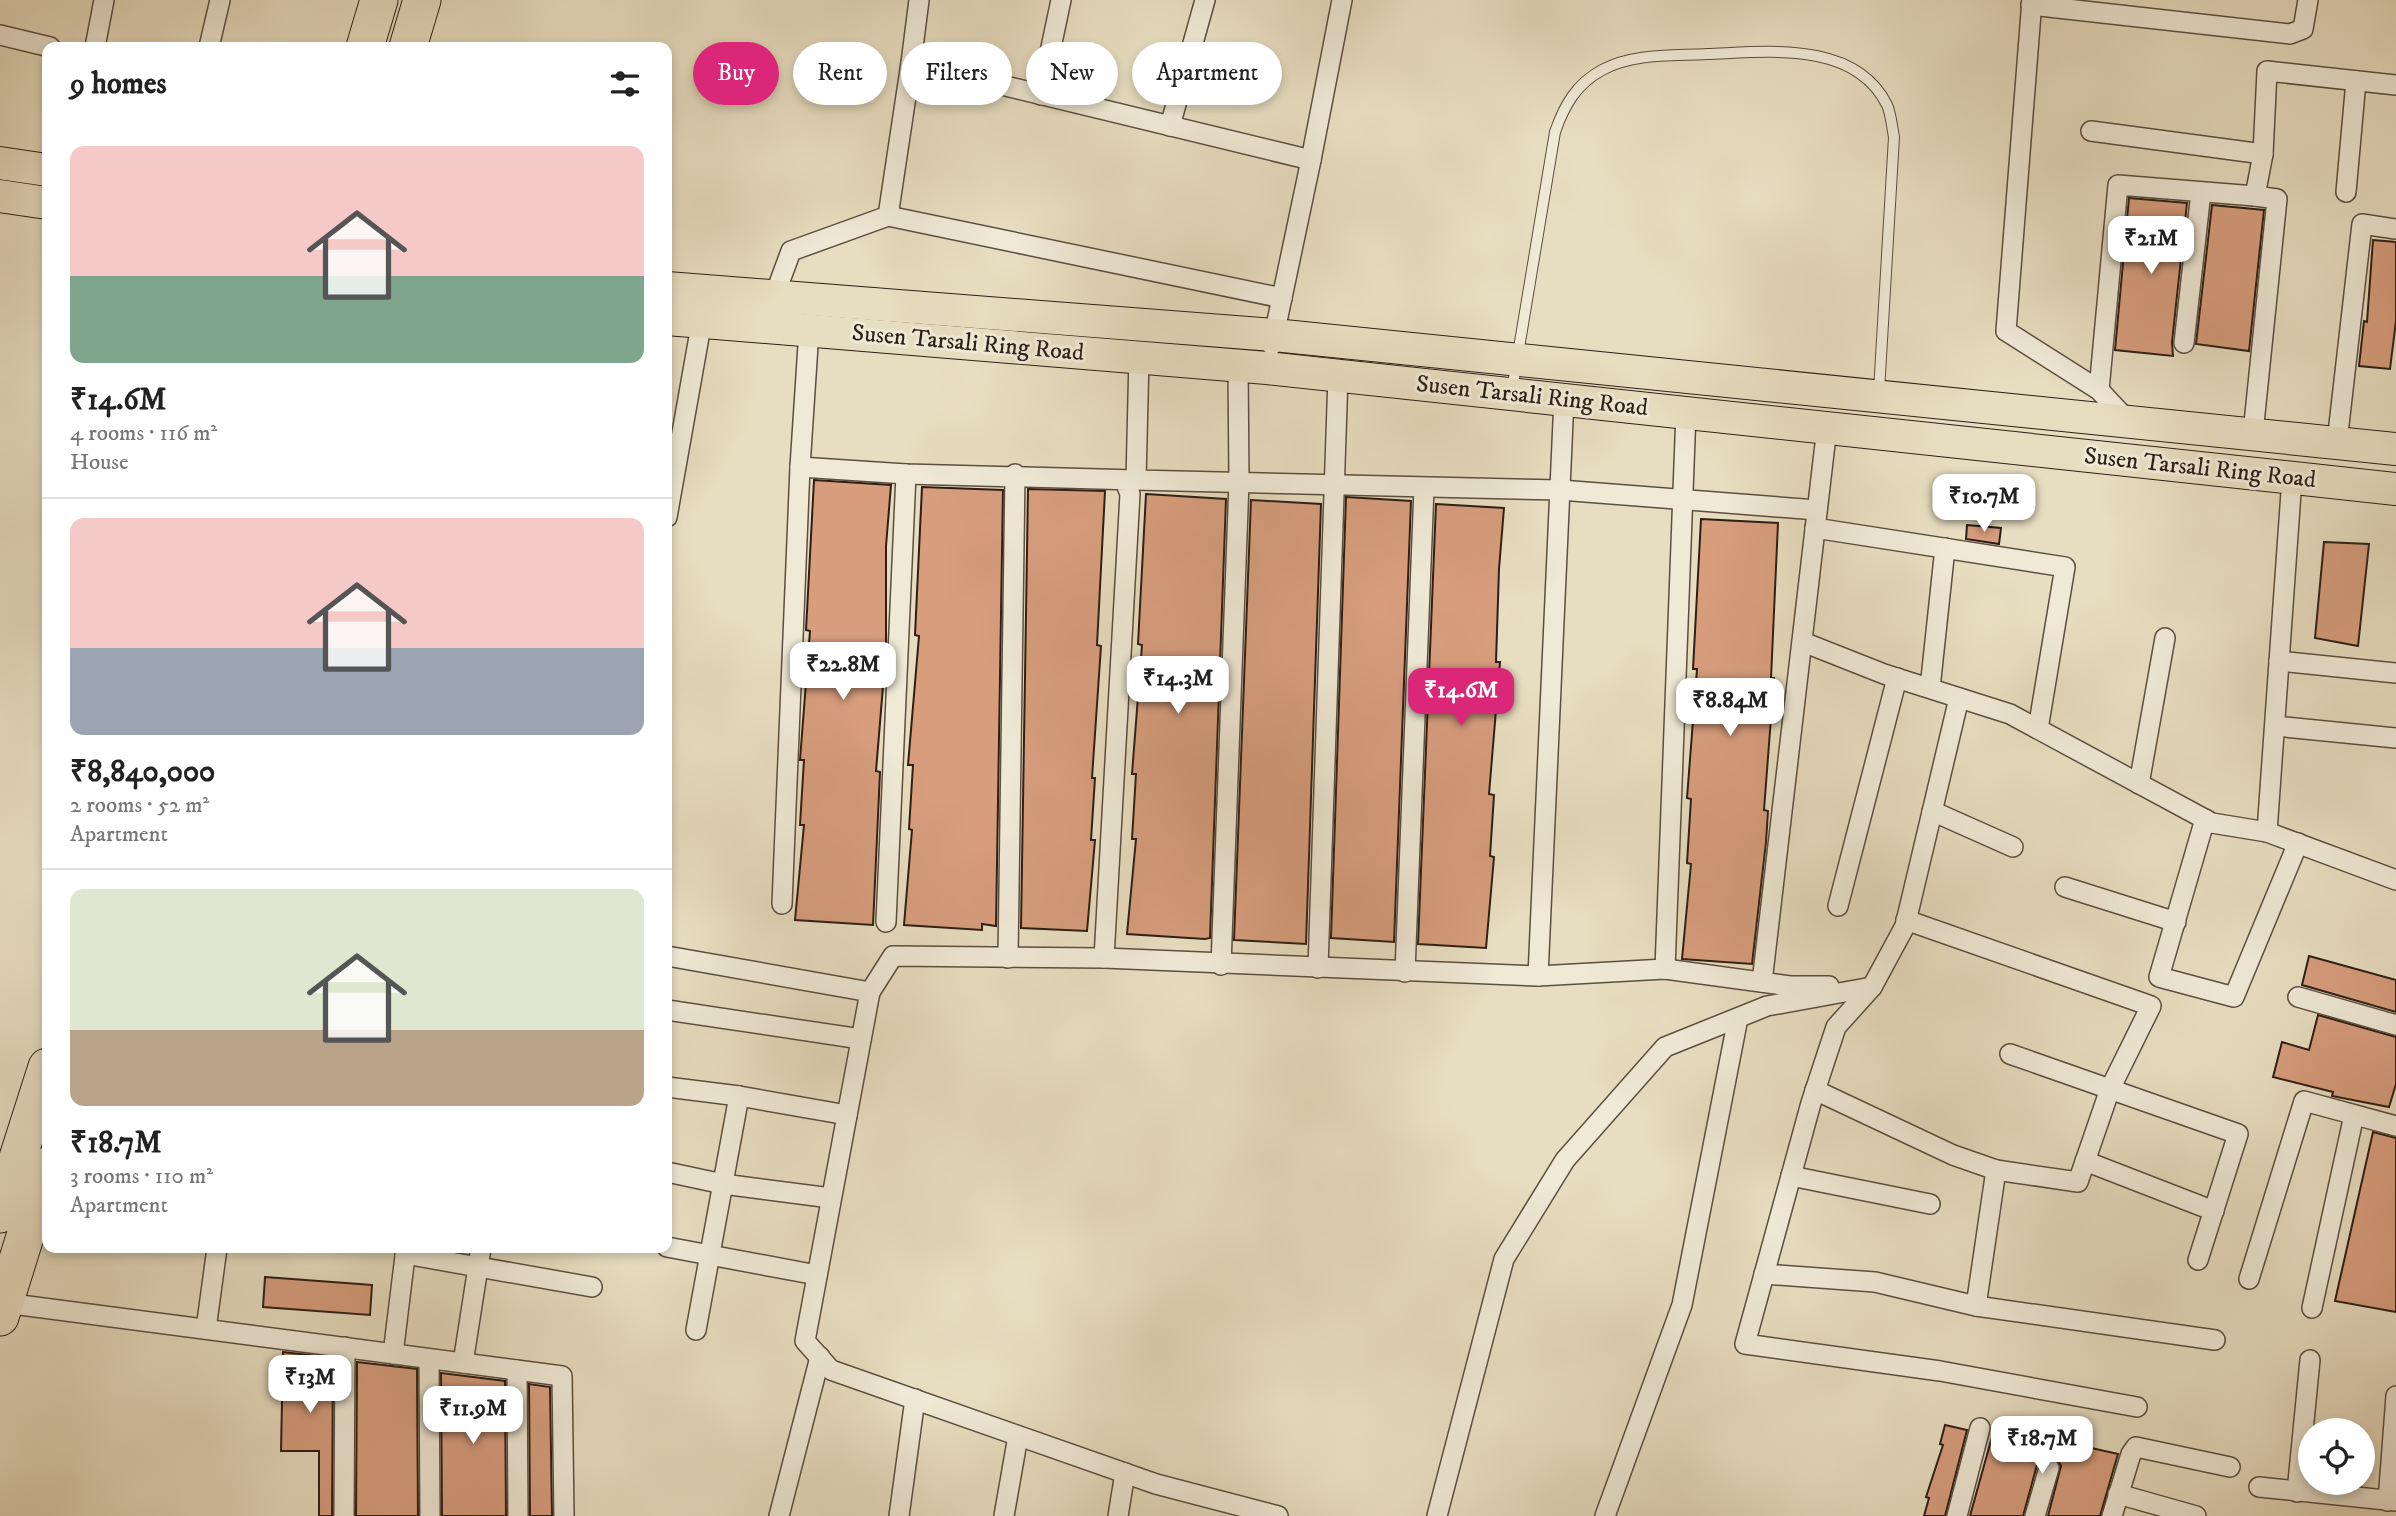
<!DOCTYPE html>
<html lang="en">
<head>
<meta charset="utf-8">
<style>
  :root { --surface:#fff; --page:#f2f2f2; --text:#222; --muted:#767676; --line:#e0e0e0; --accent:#db2777 }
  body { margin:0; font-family:"IM FELL DW Pica",serif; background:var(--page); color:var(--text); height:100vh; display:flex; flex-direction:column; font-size:26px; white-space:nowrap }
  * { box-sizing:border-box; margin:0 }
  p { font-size:23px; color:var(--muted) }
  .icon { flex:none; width:38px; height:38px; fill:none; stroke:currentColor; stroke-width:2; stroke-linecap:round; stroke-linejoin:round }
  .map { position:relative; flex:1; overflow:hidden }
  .side { position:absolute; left:42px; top:42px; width:630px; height:1211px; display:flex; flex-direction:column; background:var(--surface); border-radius:14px; box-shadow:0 4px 10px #0003 }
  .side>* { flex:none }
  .guide { position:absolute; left:693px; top:42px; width:665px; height:63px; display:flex; gap:14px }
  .fabs { position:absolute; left:2298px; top:1418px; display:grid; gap:14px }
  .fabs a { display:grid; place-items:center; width:77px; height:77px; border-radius:50%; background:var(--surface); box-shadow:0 4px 10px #0003; font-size:35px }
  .price { position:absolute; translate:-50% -60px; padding:0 16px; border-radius:14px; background:#fff; color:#222; font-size:23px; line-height:46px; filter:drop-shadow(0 2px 4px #0008) }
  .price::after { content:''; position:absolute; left:50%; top:42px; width:21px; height:16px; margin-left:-10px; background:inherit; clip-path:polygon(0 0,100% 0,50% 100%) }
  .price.current { background:var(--accent); color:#fff }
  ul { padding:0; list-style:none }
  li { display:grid; align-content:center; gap:14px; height:371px; padding:0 28px }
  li+li { border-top:2px solid var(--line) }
  li span { display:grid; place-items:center; height:217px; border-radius:14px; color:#555 }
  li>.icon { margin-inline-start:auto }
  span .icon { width:126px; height:126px; fill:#fffc; stroke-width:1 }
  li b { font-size:30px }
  h2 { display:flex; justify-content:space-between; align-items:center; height:84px; padding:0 28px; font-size:30px }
  .tag { padding:0 24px; border-radius:32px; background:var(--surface); box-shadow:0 4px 10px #0003; font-size:24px; line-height:63px }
  .tag.current { background:var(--accent); color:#fff }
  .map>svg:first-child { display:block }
  .building { fill:#d79d7d; stroke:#2d1f15; stroke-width:2 }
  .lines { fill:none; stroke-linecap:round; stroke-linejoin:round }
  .lane-casing { stroke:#5c4e40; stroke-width:12 }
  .street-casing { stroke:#5c4e40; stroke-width:22 }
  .primary-casing { stroke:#2d1f15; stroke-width:34 }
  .highway-casing { stroke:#2d1f15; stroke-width:39 }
  .lane { stroke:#efe9d6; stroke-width:10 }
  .street { stroke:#efe9d6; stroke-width:19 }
  .primary { stroke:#e7ddc0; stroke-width:32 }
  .highway { stroke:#e7ddc0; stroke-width:37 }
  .labels { text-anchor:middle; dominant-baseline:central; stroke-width:6; stroke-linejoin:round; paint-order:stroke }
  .street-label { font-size:24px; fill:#2d1f15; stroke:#efe9d6 }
</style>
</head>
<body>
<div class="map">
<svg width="2396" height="1516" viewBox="0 0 2396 1516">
  <rect width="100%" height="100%" fill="#e7ddc0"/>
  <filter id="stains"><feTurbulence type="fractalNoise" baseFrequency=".00286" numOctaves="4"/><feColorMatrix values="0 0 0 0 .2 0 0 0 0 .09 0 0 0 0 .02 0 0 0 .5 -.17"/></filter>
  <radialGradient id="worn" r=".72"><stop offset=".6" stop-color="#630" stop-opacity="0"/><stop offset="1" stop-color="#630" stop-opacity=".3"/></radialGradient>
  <g class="building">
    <polygon points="2129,198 2187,203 2172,342 2173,356 2115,350"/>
    <polygon points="2212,205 2264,210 2249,351 2196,344"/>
    <polygon points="2373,240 2396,242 2396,321 2390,369 2359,366 2364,321 2367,322"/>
    <polygon points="814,480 891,485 886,546 886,650 876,771 880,772 873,925 795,920 804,825 800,825 804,760 800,760 810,631 806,630"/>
    <polygon points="922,487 1003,490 996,926 982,924 982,930 904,925 912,830 909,829 913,765 908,765 919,636 915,635"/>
    <polygon points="1028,489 1105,491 1097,645 1101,646 1092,778 1095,778 1091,840 1095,840 1087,931 1021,928"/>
    <polygon points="1146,494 1226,499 1210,938 1205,939 1127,934 1136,839 1132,839 1136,774 1132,774 1142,645 1138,644"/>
    <polygon points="1346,497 1411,501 1394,942 1331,938"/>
    <polygon points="1251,500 1321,504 1306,944 1234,940"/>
    <polygon points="1436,504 1504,508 1499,569 1496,662 1500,662 1489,794 1494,795 1490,856 1494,857 1486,948 1418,944"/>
    <polygon points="1701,519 1778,523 1771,678 1774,678 1764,810 1768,811 1766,842 1752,964 1682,959 1691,864 1687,863 1691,799 1687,798 1697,669 1693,669"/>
    <polygon points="1967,525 2001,528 1999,544 1966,539"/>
    <polygon points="2324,542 2369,544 2358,646 2315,638"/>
    <polygon points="2309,956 2396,980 2396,1012 2302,985"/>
    <polygon points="2318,1015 2396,1037 2396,1084 2389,1107 2332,1096 2333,1092 2273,1077 2282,1042 2309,1050"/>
    <polygon points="2373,1132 2396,1138 2396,1312 2335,1301"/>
    <polygon points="265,1277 372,1285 370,1315 263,1307"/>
    <polygon points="283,1352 333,1358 332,1516 319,1516 319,1451 281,1451"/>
    <polygon points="357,1362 417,1369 418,1516 356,1516"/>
    <polygon points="441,1373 505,1381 506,1516 442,1516"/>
    <polygon points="529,1384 550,1387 552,1516 530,1516"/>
    <polygon points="1945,1425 1967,1430 1945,1516 1924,1516 1929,1498 1926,1497 1943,1445 1940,1444"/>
    <polygon points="1995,1426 2118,1454 2100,1516 2048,1516 2061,1466 2057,1459 2047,1456 2037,1465 2023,1516 1970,1516"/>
  </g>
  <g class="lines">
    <defs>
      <path id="lane" d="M 1512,390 L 1555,132 C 1564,106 1576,84 1602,70 C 1633,53 1673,56 1707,54 C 1766,52 1855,40 1887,105 C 1891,114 1892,127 1894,137 L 1879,391"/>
      <g id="street">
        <polyline points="2032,0 2006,331 2099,390 2127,420"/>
        <polyline points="2031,5 2290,34 2303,29 2308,0"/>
        <polyline points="0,35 50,47"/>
        <polyline points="95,47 104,0"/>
        <polyline points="209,47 220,0"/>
        <polyline points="911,63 919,0"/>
        <polyline points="1041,95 1061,0"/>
        <polyline points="1170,126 1205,0"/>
        <polyline points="2091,131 2263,154 2267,71 2396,85"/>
        <polyline points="1311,160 1342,0"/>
        <polyline points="2346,192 2356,81"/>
        <polyline points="888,216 1282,298"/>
        <polyline points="774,297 791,251 888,216 911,63 1311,160 1272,345"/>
        <polyline points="2184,343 2201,192"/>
        <polyline points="1139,357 1136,480 1560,490 1817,510"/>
        <polyline points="2099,390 2118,185 2255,196"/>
        <polyline points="2253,433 2277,199 2255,196 2263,154"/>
        <polyline points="2337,442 2362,224 2396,229"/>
        <polyline points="800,467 906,474 1136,480 1126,484 1130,494 1104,958"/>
        <polyline points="667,517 702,320"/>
        <polyline points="1815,528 2065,567 2038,729"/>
        <polyline points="1803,642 1884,674 2010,714 2212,823 2267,832 2396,880"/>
        <polyline points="2279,661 2396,673"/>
        <polyline points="1930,688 1945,548"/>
        <polyline points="1959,698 1905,926 1872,987 1836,1027 1811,1103 1745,1344 1940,1371 2137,1407"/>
        <polyline points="2275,726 2396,738"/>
        <polyline points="2139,784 2165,638"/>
        <polyline points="1932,811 2013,847"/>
        <polyline points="2205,819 2159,977 2234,997 2298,843"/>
        <polyline points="2267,832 2292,478"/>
        <polyline points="2065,887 2176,922"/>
        <polyline points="782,904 800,467 809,330"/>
        <polyline points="1838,906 1897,678"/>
        <polyline points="886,922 906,474"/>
        <polyline points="667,956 870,992 805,1341 831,1370 1156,1484 1278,1516"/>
        <polyline points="1008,958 1015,474"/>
        <polyline points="1221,965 1239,482 1238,366"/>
        <polyline points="1318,968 1338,376"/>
        <polyline points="1665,969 1686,412"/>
        <polyline points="1405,972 1424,488"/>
        <polyline points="1538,976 1665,969 1790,986 1829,986"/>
        <polyline points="1762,982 1827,427"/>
        <polyline points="870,992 893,956 1104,958 1538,976 1564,399"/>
        <polyline points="2298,997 2396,1025"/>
        <polyline points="667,1010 861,1039"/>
        <polyline points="2010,1054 2238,1134 2198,1260"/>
        <polyline points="667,1087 739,1096 696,1330"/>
        <polyline points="1815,1090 1953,1155 1996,1170 2078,1182 2110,1089 2151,1006 1906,920"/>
        <polyline points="739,1096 847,1115"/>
        <polyline points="2085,1161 2214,1211"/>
        <polyline points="667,1172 723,1184 831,1198"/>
        <polyline points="1791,1176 1930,1204"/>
        <polyline points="667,1247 817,1275"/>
        <polyline points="405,1254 592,1287"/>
        <polyline points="1764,1274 1875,1282 1976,1306 1996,1170"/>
        <polyline points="2249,1279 2304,1101 2396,1126"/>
        <polyline points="5,1303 562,1376 564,1516"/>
        <polyline points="1976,1306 2215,1340"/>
        <polyline points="2312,1308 2354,1115"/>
        <polyline points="206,1329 217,1248"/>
        <polyline points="393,1354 406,1248"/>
        <polyline points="429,1359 430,1516"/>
        <polyline points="463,1363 481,1248"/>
        <polyline points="517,1370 518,1516"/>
        <polyline points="2259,1487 2396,1501"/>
        <polyline points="2297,1492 2310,1360"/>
        <polyline points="2118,1494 2196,1516"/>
        <polyline points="2388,1501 2396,1396"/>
        <polyline points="344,1516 345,1347"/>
        <polyline points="779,1516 820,1357"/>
        <polyline points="899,1516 915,1399"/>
        <polyline points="1004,1516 1018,1436"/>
        <polyline points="1118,1516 1125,1473"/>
        <polyline points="1437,1516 1504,1259 1565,1160 1665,1047 1767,1006 1872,987"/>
        <polyline points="1605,1516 1682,1305 1738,1018"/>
        <polyline points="1957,1516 1980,1428"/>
        <polyline points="2035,1516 2049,1468"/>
        <polyline points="2112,1516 2131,1454 2136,1447 2230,1467"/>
      </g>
      <g id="primary">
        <polyline points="0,163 47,170"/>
        <polyline points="0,196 47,203"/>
        <polyline points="667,288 1274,335 2396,449"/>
        <polyline points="667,319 1267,368 2396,489"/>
      </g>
      <g id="highway">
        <polyline points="365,47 379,0"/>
        <polyline points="408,47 422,0"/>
        <polyline points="0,1214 47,1067"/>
        <polyline points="0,1317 47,1166"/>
      </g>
    </defs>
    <use href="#lane" class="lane-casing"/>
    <use href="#street" class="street-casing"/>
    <use href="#primary" class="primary-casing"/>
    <use href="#highway" class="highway-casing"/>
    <use href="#lane" class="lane"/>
    <use href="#street" class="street"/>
    <use href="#primary" class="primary"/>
    <use href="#highway" class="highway"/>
  </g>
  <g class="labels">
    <g class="street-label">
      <text transform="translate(968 343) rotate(5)">Susen Tarsali Ring Road</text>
      <text transform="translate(1532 396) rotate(6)">Susen Tarsali Ring Road</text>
      <text transform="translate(2200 468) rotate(6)">Susen Tarsali Ring Road</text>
    </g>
  </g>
  <rect width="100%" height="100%" filter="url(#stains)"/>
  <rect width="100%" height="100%" fill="url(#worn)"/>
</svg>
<div class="fabs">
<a><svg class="icon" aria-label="locate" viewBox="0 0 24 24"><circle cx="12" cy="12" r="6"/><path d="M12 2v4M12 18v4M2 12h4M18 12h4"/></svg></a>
</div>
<b class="price" style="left:2151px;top:276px">₹21M</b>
<b class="price" style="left:1984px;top:534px">₹10.7M</b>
<b class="price" style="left:843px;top:702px">₹22.8M</b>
<b class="price" style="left:1178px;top:716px">₹14.3M</b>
<b class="price current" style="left:1461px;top:728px">₹14.6M</b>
<b class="price" style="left:1730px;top:738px">₹8.84M</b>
<b class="price" style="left:310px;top:1415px">₹13M</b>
<b class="price" style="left:473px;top:1446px">₹11.9M</b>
<b class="price" style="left:2042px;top:1476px">₹18.7M</b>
<div class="guide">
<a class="tag current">Buy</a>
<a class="tag">Rent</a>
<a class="tag">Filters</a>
<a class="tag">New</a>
<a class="tag">Apartment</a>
</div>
<section class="side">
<h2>9 homes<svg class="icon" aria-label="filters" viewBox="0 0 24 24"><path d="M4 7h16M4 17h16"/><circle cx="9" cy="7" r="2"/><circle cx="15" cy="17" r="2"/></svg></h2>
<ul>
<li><span style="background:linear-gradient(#f6c9c9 60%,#7fa58c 0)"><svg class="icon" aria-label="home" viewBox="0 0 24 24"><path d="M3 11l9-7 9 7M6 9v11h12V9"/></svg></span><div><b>₹14.6M</b><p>4 rooms · 116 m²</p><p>House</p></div></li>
<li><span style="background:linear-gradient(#f6c9c9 60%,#9aa5b1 0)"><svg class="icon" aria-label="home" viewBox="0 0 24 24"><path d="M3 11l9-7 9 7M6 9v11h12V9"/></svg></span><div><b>₹8,840,000</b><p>2 rooms · 52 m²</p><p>Apartment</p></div></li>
<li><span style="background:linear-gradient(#dfe7d0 65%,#b9a48a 0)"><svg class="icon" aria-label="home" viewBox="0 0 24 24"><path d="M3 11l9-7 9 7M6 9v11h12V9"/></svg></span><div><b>₹18.7M</b><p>3 rooms · 110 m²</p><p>Apartment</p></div></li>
</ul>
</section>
</div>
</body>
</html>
